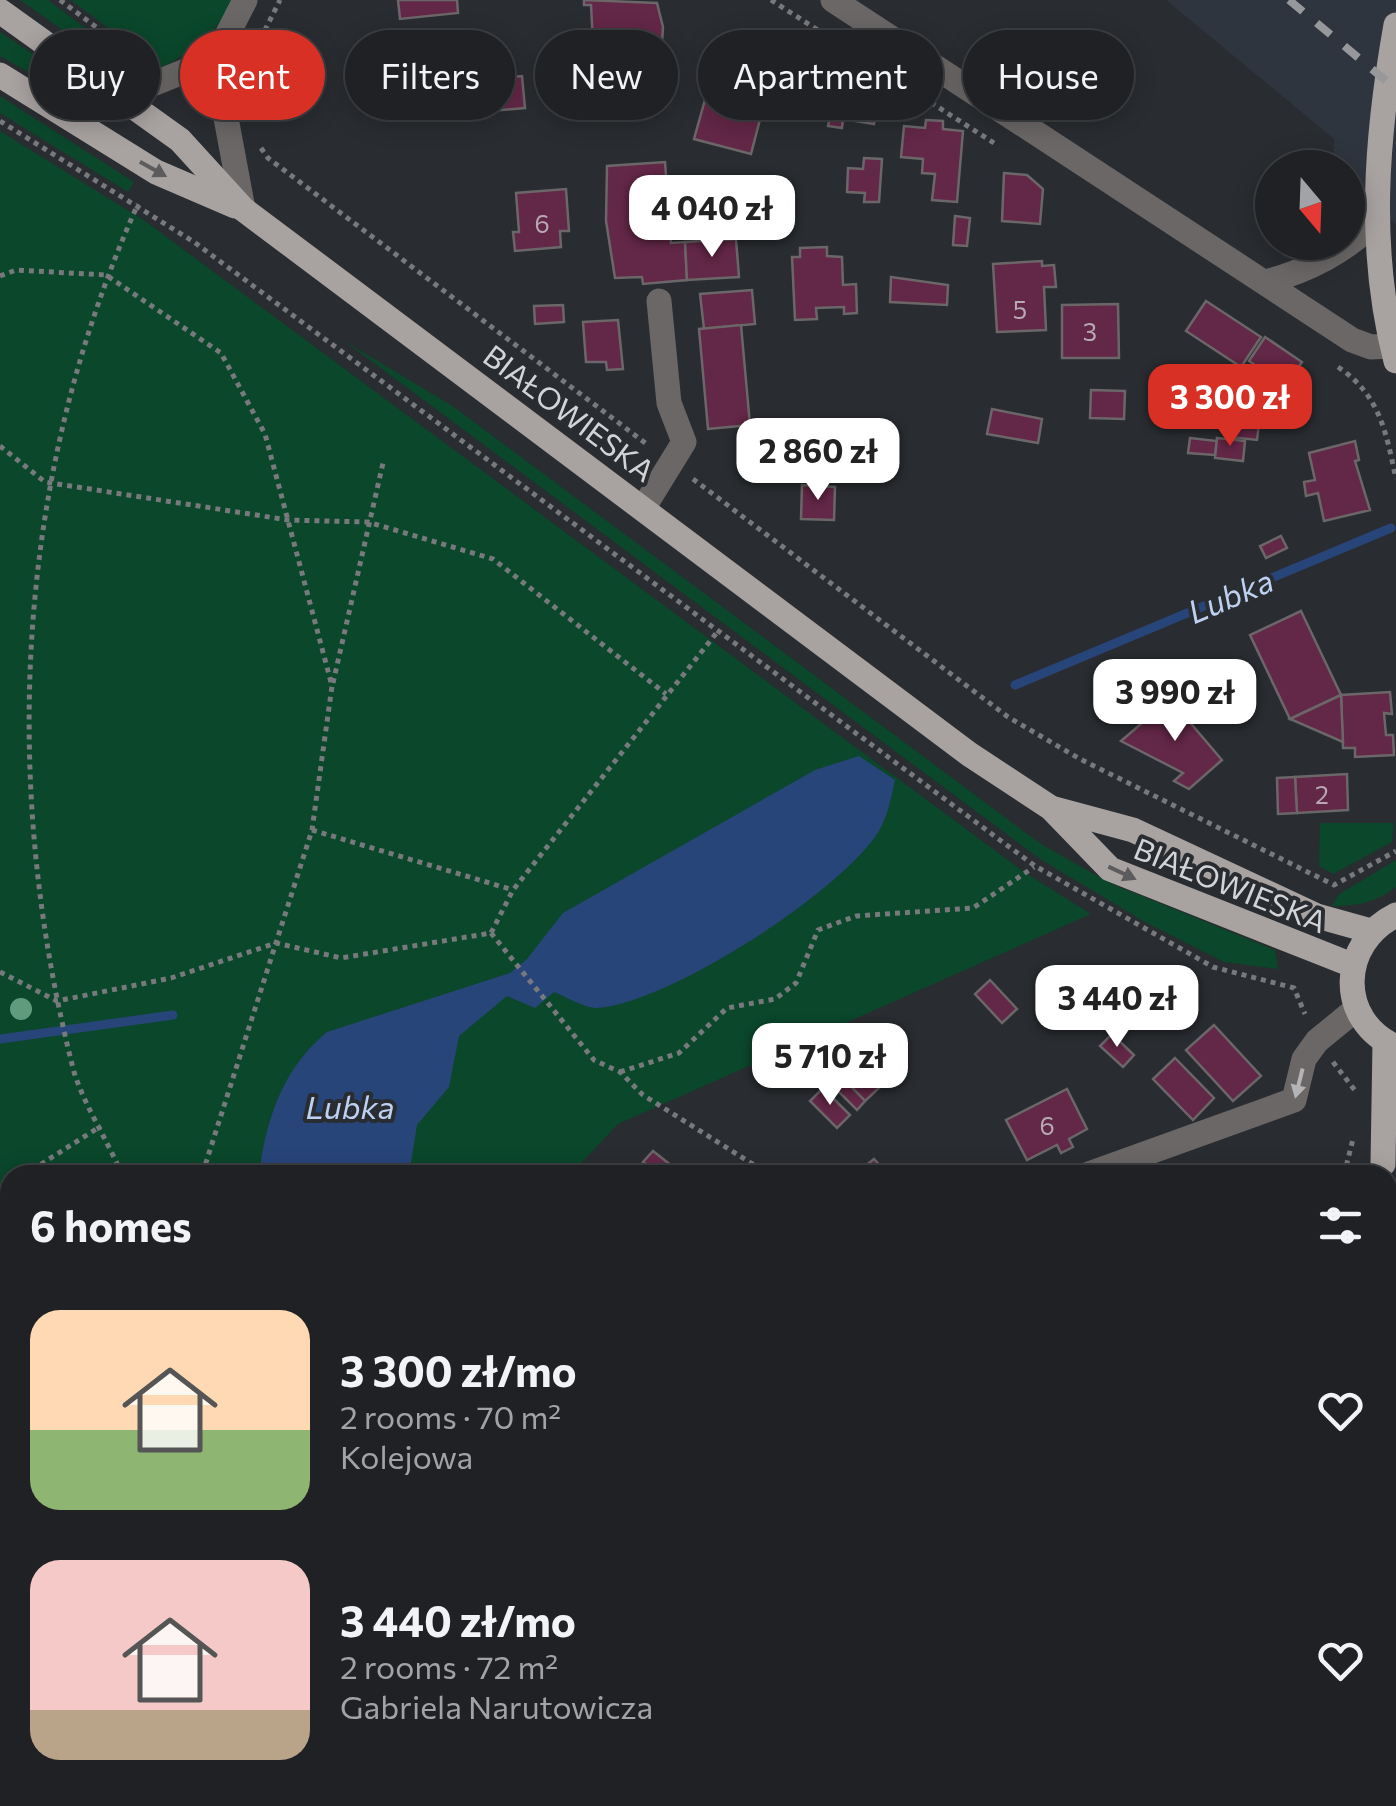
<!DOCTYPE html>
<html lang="en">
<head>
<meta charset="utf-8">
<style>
  :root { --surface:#1f2124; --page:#27292c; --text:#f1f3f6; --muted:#a1a3a6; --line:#3c3e41; --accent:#d93025 }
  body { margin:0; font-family:Commissioner,sans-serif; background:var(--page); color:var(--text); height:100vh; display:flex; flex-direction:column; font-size:38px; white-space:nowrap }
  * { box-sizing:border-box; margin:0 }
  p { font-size:32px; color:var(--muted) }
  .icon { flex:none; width:55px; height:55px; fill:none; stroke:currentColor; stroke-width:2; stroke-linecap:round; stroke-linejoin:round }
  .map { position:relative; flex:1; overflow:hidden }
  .panel { position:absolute; left:0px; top:1165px; width:1398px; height:642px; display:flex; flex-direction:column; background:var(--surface); border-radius:30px 30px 0 0; box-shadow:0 5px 25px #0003,0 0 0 2px var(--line) }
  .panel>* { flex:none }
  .guide { position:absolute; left:30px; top:30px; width:1338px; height:90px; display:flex; gap:20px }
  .needle { width:65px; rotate:161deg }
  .tools { position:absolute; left:1255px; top:150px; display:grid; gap:20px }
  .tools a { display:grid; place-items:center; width:110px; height:110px; border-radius:50%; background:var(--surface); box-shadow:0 5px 25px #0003,0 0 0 2px var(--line); font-size:50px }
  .price { position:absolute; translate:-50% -85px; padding:0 22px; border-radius:20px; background:#fff; color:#222; font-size:32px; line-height:65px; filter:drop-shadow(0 2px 5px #0008) }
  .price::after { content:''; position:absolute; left:50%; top:60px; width:30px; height:22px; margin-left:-15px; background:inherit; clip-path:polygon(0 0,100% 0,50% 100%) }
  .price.current { background:var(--accent); color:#fff }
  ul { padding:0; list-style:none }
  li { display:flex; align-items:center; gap:30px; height:250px; padding:0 30px }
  li span { display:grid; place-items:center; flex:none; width:280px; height:200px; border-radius:30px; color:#555 }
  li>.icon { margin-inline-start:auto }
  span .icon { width:120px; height:120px; fill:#fffc; stroke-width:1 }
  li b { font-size:42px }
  h2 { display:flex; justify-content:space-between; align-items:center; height:120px; padding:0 30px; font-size:42px }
  .chip { padding:0 35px; border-radius:45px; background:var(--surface); box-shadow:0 5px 25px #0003,0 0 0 2px var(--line); font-size:35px; line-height:90px }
  .chip.current { background:var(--accent); color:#fff }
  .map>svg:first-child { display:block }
  .built { fill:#2f353e }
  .green { fill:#0a472b }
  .water { fill:#284579 }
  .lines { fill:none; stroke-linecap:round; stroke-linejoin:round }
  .stream { stroke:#284579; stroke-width:9 }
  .building { fill:#632747; stroke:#6b6668; stroke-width:2.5 }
  .path { stroke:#77797d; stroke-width:5; stroke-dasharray:5 5; stroke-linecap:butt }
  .minor { stroke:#6a6766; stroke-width:25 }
  .major { stroke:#a8a2a1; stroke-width:25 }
  .rail { stroke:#96989b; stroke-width:8; stroke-dasharray:18 18; stroke-linecap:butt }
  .tree { fill:#619b7e }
  .oneway { fill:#5c5b5d }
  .oneway2 { fill:#b4b3b5 }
  .labels { text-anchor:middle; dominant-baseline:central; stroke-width:8; stroke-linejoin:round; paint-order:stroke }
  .number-label { font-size:25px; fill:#b7a9b3 }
  .street-label { font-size:30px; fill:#d3d4d7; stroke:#292c30 }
  .water-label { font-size:32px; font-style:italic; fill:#bed1f2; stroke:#292c30 }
</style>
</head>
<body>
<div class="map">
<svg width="1396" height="1806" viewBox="0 0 1396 1806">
  <rect width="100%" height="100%" fill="#292c30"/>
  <polygon class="built" points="1166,0 1396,0 1396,224 1348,184 1348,168 1333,167 1334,139"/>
  <g class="green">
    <polygon points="20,0 48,0 141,70 124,73"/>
    <path d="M 71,0 L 235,0 C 217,31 192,52 161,68 Z"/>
    <polygon points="0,32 91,93 66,94 0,56"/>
    <polygon points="0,96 134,182 128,192 0,113"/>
    <polygon points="0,131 145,221 1024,872 1091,914 618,1124 570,1175 10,1175 10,1533 0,1495"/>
    <polygon points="343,340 454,407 1041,844 1112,884 1275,950 1278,969 1224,962 1145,922 1040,859"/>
    <polygon points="1320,823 1394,823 1392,842 1333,874 1319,866"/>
    <path d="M 1396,860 L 1396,887 C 1375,903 1358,906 1332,906 L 1338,895 Z"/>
    <polygon points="140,1798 353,1798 353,1806 142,1806"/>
  </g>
  <path class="water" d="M 859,756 L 895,780 C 891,798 888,815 879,831 C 841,892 669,1003 597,1008 C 585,1008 566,997 554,992 L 535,1008 L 507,996 L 459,1036 L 449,1087 L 417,1125 L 409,1175 L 259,1175 C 266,1119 283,1068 327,1032 L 510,973 L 527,959 L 563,913 L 815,770 Z"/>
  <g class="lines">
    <g class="stream">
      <polyline points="1015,685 1391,528"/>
      <polyline points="0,1039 173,1015"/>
      <polyline points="108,1806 121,1798"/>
    </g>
  </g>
  <g class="building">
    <polygon points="398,0 457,0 458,13 400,19"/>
    <polygon points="584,0 657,3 663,27 661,59 594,63 591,5 584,5"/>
    <polygon points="499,43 502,78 522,76 525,108 470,113 464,47"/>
    <polygon points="846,81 857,82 856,91 878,94 874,124 843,119 842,128 828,126 830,117 819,115 824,86 845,89"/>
    <polygon points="708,89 733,100 764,104 751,154 694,139"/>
    <polygon points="926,120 943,121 943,129 963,131 957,202 932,200 935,174 922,173 923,159 901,157 904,126 925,128"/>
    <polygon points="864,158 882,159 879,202 864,202 865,193 847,192 848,168 863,169"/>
    <polygon points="665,162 671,243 685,242 687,280 643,284 642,277 615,278 606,221 607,166"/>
    <polygon points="1004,173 1027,175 1043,189 1040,224 1002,221"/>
    <polygon points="566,189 569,231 560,231 561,247 515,251 513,232 519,232 516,193"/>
    <polygon points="955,216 970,218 967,246 953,245"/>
    <polygon points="736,239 739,277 687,280 685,242"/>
    <polygon points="827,247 827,256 842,257 843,285 856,284 857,313 844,314 844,307 816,308 817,319 795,320 792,257 800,257 800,248"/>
    <polygon points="1042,261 1042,266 1054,265 1056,287 1044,287 1046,330 997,332 993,264"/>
    <polygon points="891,277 948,285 947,305 890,302"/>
    <polygon points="752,290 755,324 704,329 700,294"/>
    <polygon points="1206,301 1261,337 1241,367 1186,331"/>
    <polygon points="1118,304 1119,358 1062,358 1062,305"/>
    <polygon points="563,305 564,322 535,324 534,306"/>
    <polygon points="618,320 623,369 607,370 606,362 586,362 583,322"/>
    <polygon points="741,325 750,425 708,429 699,329"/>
    <polygon points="1265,337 1302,362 1286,386 1249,361"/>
    <polygon points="1091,390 1125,391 1124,419 1090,418"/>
    <polygon points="992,409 1042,419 1038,443 987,434"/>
    <polygon points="1231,413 1260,416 1257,440 1229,437"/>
    <polygon points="1190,438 1217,441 1215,455 1188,453"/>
    <polygon points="1217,438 1245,441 1243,461 1215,458"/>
    <polygon points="1355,441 1359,460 1355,461 1370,510 1324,521 1318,493 1306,496 1304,482 1315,480 1309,453"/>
    <polygon points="802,485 835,487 834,520 801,519"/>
    <polygon points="1281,536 1287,548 1266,558 1260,546"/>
    <polygon points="1301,611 1341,695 1290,719 1250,635"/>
    <polygon points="1390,692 1392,714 1384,713 1386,735 1393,735 1394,755 1355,757 1355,748 1343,748 1341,695"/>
    <polygon points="1341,695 1343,742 1290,719"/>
    <polygon points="1170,699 1222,760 1189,789 1174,781 1183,773 1121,741"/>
    <polygon points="1347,774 1348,810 1297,813 1295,777"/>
    <polygon points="1295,777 1297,813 1278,814 1277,778"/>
    <polygon points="990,980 1017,1009 1002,1023 975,994"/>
    <polygon points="1214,1025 1261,1076 1233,1101 1186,1050"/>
    <polygon points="1112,1034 1134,1055 1123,1067 1100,1046"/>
    <polygon points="1175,1058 1214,1098 1193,1120 1153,1079"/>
    <polygon points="852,1059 879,1088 865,1101 838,1073"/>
    <polygon points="838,1073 865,1101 857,1110 829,1082"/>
    <polygon points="823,1088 850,1115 837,1128 810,1101"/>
    <polygon points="1067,1089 1087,1129 1069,1139 1073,1147 1061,1153 1057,1145 1027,1160 1006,1120"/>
    <polygon points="653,1151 672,1166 664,1175 643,1162"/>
    <polygon points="874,1159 889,1175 843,1175 854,1165 859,1171"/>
    <polygon points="1388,1396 1393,1397 1389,1411 1396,1413 1396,1453 1390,1454"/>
    <polygon points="1396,1531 1396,1697 1389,1697 1388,1532"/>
    <polygon points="1055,1798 1095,1798 1090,1806 1050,1806"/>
  </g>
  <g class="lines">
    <g class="path">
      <polyline points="60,0 140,60"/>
      <polyline points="771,0 994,143"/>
      <polyline points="247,66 280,0"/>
      <polyline points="0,121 194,242 1035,866 1213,967 1294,988 1305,1014"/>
      <polyline points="261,148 268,158 648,445"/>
      <polyline points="0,276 16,270 106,275 221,353 265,434 332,686 312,830 202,1175"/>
      <path d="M 1338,367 C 1380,395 1386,432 1396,479"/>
      <polyline points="0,446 45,482 288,520 368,522 493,559 666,694"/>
      <polyline points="693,479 1008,717 1080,759 1334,885 1396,851"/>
      <polyline points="333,683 383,463"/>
      <polyline points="312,830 513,890"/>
      <polyline points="491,933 594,1060 620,1072 643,1095 770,1175"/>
      <polyline points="0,972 57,1001 171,978 276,943 341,958 491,933 513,890 718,631"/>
      <polyline points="1333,1062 1357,1093"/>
      <polyline points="620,1072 679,1053 727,1008 775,999 796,983 818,930 856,916 973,908 1034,867"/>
      <polyline points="24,1175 101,1126"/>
      <path d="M 122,1175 C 108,1141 85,1107 74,1072 C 0,785 15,476 138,204"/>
      <polyline points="1344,1175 1353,1139"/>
      <polyline points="0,1190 10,1184"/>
      <polyline points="1388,1253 1396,1228"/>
      <polyline points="0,1482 10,1484"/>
      <polyline points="155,1798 156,1806"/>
    </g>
    <g class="minor">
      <polyline points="833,0 1352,340 1371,347 1392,346"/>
      <polyline points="71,117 215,59"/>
      <polyline points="243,209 215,59 245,0"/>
      <path d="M 1266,282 C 1310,270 1343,252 1376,222"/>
      <polyline points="644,507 684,442 669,403 659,301"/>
      <polyline points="1086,1175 1294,1100 1304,1059 1317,1041 1356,1009"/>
      <polyline points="1388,1361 1396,1360"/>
      <polyline points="1215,1798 1230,1806"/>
      <polyline points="541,1806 544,1798"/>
    </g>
    <g class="major">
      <polyline points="0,11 180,140 243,209 969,754 1051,808 1110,869 1352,965"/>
      <path d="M 1396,25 C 1376,138 1367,249 1396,361"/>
      <polyline points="0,75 156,172 235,206"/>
      <polyline points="1055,809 1133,830 1317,916 1371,931"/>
      <path d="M 1396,915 C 1339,943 1336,1020 1396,1047"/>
      <polyline points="1383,1164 1385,1042"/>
      <polyline points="1170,1806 1174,1798"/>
    </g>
    <polyline class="rail" points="1289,0 1396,89"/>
  </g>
  <circle class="tree" cx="21" cy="1009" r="11"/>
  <defs><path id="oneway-solid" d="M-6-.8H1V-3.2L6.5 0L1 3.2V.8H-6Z" transform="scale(2.5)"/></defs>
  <g class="oneway">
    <use href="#oneway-solid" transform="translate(153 169) rotate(29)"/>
    <use href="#oneway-solid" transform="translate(1122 873) rotate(25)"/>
  </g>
  <use class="oneway2" href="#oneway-solid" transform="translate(1299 1083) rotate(104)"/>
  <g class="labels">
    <g class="number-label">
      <text x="542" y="223">6</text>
      <text x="1020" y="309">5</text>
      <text x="1090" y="331">3</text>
      <text x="1322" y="794">2</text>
      <text x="1047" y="1125">6</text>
    </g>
    <g class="street-label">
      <text transform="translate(570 412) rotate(37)">BIAŁOWIESKA</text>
      <text transform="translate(1231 884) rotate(22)">BIAŁOWIESKA</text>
    </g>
    <g class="water-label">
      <text transform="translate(1230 595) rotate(-23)">Lubka</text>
      <text x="350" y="1106">Lubka</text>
    </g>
  </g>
</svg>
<div class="tools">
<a><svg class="needle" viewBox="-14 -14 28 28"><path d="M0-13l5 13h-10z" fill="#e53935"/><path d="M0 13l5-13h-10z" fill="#a1a3a6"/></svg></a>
</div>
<b class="price" style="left:712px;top:260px">4 040 zł</b>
<b class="price current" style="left:1230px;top:449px">3 300 zł</b>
<b class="price" style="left:818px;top:503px">2 860 zł</b>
<b class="price" style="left:1175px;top:744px">3 990 zł</b>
<b class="price" style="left:1117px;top:1050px">3 440 zł</b>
<b class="price" style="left:830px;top:1108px">5 710 zł</b>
<div class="guide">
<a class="chip">Buy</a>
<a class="chip current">Rent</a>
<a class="chip">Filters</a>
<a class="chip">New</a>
<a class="chip">Apartment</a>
<a class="chip">House</a>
</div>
<section class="panel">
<h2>6 homes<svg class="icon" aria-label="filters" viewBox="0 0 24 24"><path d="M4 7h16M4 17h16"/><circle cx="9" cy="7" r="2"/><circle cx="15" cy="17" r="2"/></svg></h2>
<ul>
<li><span style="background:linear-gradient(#ffd9b3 60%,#8fb573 0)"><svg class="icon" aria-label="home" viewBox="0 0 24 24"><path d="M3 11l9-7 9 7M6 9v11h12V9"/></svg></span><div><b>3 300 zł/mo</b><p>2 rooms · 70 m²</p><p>Kolejowa</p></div><svg class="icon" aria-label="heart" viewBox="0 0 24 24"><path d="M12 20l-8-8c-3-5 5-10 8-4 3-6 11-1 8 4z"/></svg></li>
<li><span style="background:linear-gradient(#f6c9c9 75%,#b9a48a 0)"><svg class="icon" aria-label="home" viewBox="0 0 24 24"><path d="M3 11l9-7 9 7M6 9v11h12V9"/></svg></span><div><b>3 440 zł/mo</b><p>2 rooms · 72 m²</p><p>Gabriela Narutowicza</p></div><svg class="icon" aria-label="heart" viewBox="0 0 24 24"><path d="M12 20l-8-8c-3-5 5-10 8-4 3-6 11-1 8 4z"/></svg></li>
</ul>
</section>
</div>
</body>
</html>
